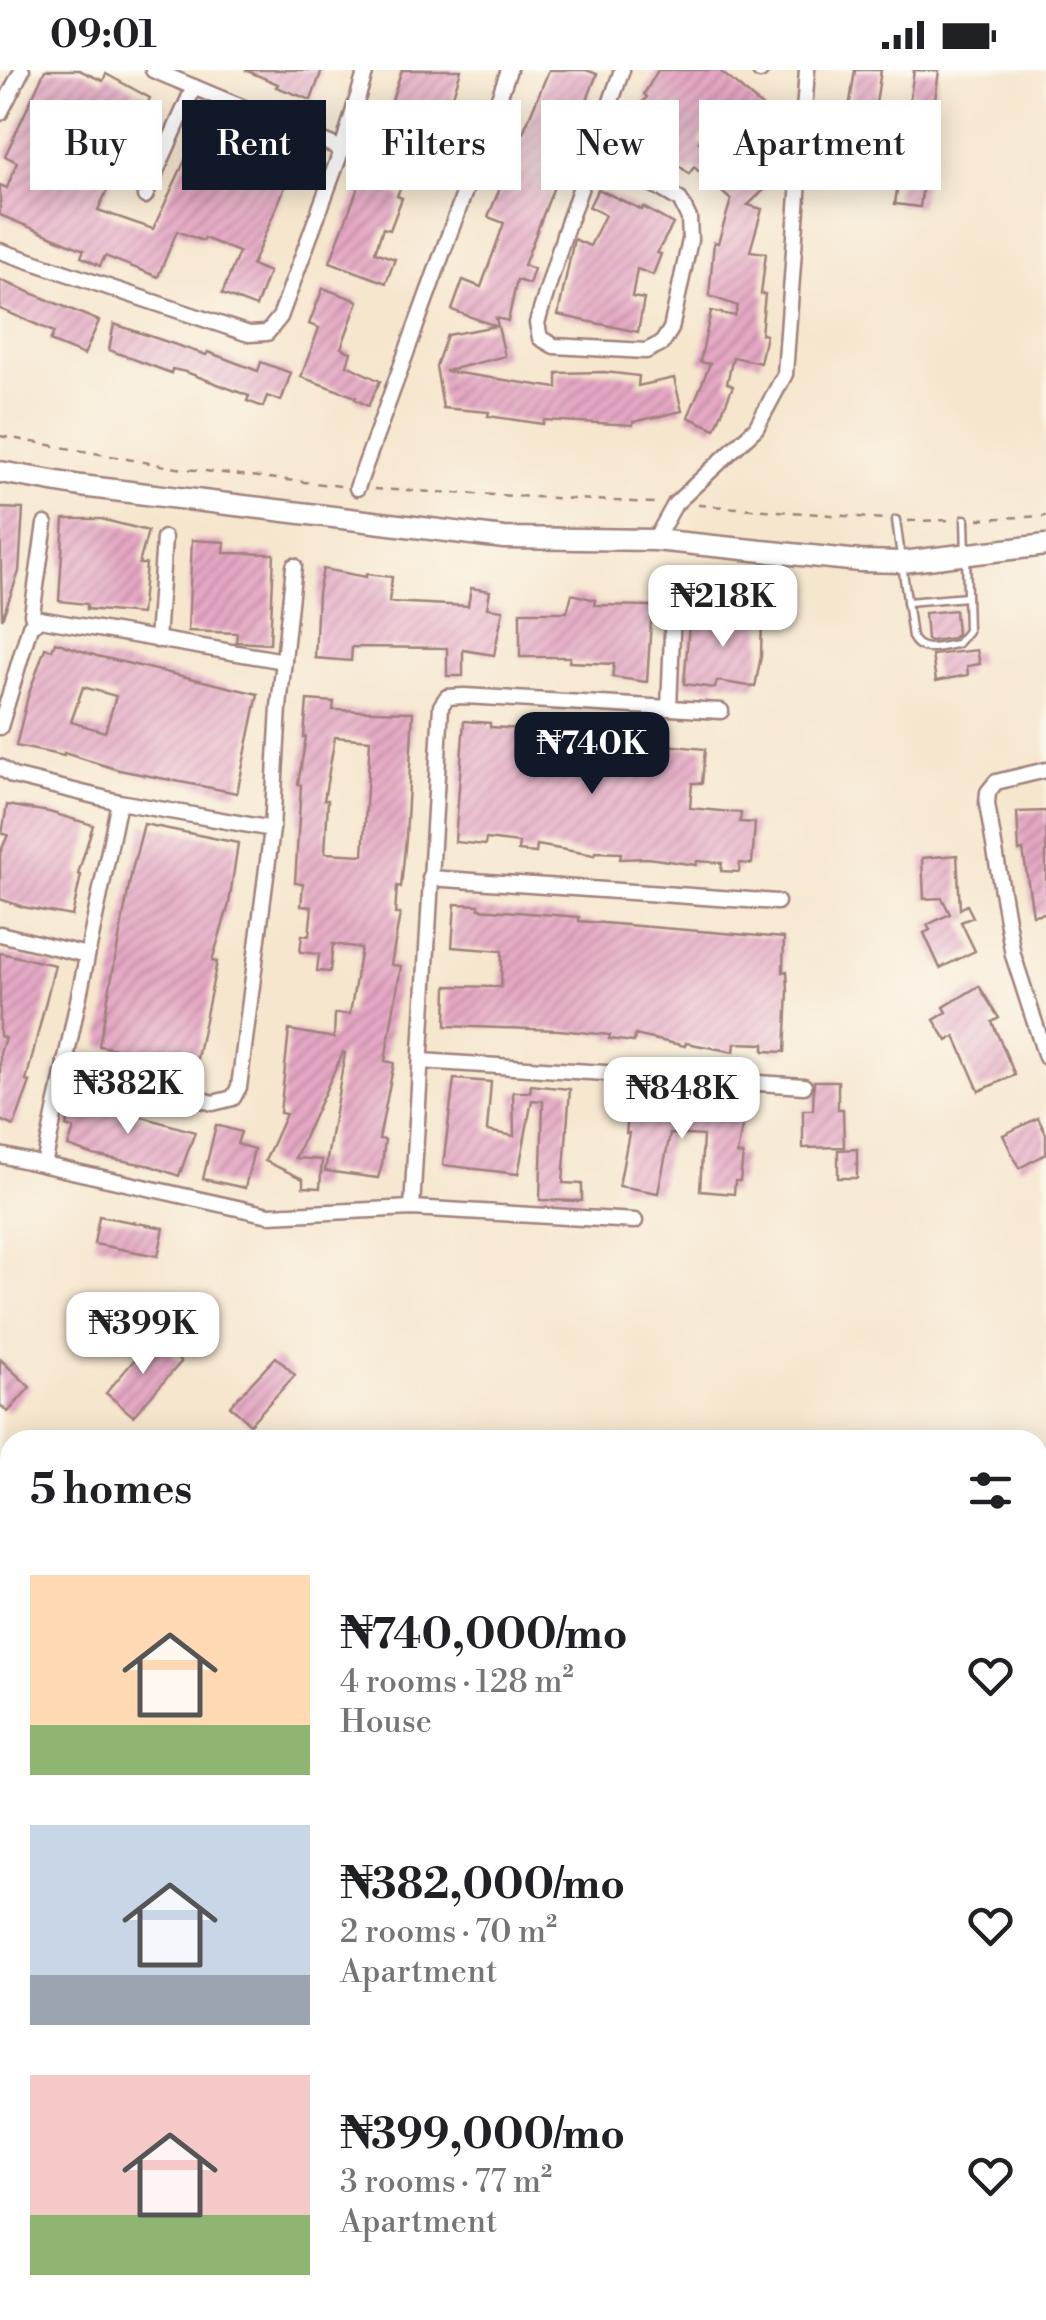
<!DOCTYPE html>
<html lang="en">
<head>
<meta charset="utf-8">
<style>
  :root { --surface:#fff; --page:#f2f2f2; --text:#202124; --muted:#757577; --accent:#111827 }
  body { margin:0; font-family:"Libre Bodoni",serif; background:var(--page); color:var(--text); height:100vh; display:flex; flex-direction:column; font-size:38px; white-space:nowrap }
  * { box-sizing:border-box; margin:0 }
  p { font-size:32px; color:var(--muted) }
  .icon { flex:none; width:55px; height:55px; fill:none; stroke:currentColor; stroke-width:2; stroke-linecap:round; stroke-linejoin:round }
  .map { position:relative; flex:1; overflow:hidden }
  .side { position:absolute; left:0px; top:1360px; width:1048px; height:890px; display:flex; flex-direction:column; background:var(--surface); border-radius:30px 30px 0 0; box-shadow:0 5px 25px #0003 }
  .side>* { flex:none }
  .banner { position:absolute; left:30px; top:30px; width:988px; height:90px; display:flex; gap:20px }
  .price { position:absolute; translate:-50% -85px; padding:0 22px; border-radius:20px; background:#fff; color:#222; font-size:32px; line-height:65px; filter:drop-shadow(0 2px 5px #0008) }
  .price::after { content:''; position:absolute; left:50%; top:60px; width:30px; height:22px; margin-left:-15px; background:inherit; clip-path:polygon(0 0,100% 0,50% 100%) }
  .price.active { background:var(--accent); color:#fff }
  ul { padding:0; list-style:none }
  li { display:flex; align-items:center; gap:30px; height:250px; padding:0 30px }
  li span { display:grid; place-items:center; flex:none; width:280px; height:200px; border-radius:0px; color:#555 }
  li>.icon { margin-inline-start:auto }
  span .icon { width:120px; height:120px; fill:#fffc; stroke-width:1 }
  li b { font-size:42px }
  h2 { display:flex; justify-content:space-between; align-items:center; height:120px; padding:0 30px; font-size:42px }
  .tag { padding:0 35px; border-radius:0px; background:var(--surface); box-shadow:0 5px 25px #0003; font-size:35px; line-height:90px }
  .tag.active { background:var(--accent); color:#fff }
  .status { display:flex; justify-content:space-between; align-items:center; height:70px; padding:0 50px; background:var(--surface); direction:ltr }
  .status svg { height:28px; fill:currentColor }
  .map>svg:first-child { display:block }
  .lines { fill:none; stroke-linecap:round; stroke-linejoin:round }
  .stream { stroke:#7db8ef; stroke-width:5 }
  .building { fill:url(#building-hatch); fill-rule:evenodd }
  .lane-casing { stroke:#a0827c; stroke-width:11 }
  .street-casing { stroke:#a0827c; stroke-width:19 }
  .secondary-casing { stroke:#a0827c; stroke-width:25 }
  .path { stroke:#a0827c; stroke-width:2.5; stroke-dasharray:8 8; stroke-linecap:butt }
  .lane { stroke:#fff; stroke-width:6 }
  .street { stroke:#fff; stroke-width:14 }
  .secondary { stroke:#fff; stroke-width:20 }
</style>
</head>
<body>
<div class="status"><b>09:01</b><svg viewBox="0 0 49 12"><path d="M0 12V9h3v3zM5 12V6h3v6zM10 12V3h3v9zM15 12V0h3v12zM26 1h20v11H26zM47 4h2v5h-2z"/></svg></div>
<div class="map">
<svg width="1046" height="2250" viewBox="0 0 1046 2250">
  <defs>
    <pattern id="building-hatch" width="6" height="6" patternUnits="userSpaceOnUse" patternTransform="scale(2.5)"><rect width="6" height="6" fill="#e5a8c5"/><path d="M-1 1l2-2M0 6l6-6M5 7l2-2" fill="none" stroke="#bc88a0"/></pattern>
  </defs>
  <rect width="100%" height="100%" fill="#fbf7ec"/>
  <filter id="ink" filterUnits="userSpaceOnUse"><feTurbulence type="fractalNoise" baseFrequency=".01" numOctaves="2"/><feDisplacementMap in="SourceGraphic" scale="20" xChannelSelector="R" yChannelSelector="G"/><feConvolveMatrix kernelMatrix="1 2 1 2 8 2 1 2 1" color-interpolation-filters="sRGB"/></filter>
  <filter id="wash" filterUnits="userSpaceOnUse"><feTurbulence type="fractalNoise" baseFrequency=".0048" numOctaves="4" result="noise"/><feDisplacementMap in="SourceGraphic" scale="40" xChannelSelector="R" yChannelSelector="G"/><feGaussianBlur stdDeviation="2.25" result="paint"/><feColorMatrix in="noise" values="0 0 0 0 0 0 0 0 0 0 0 0 0 0 0 0 0 1.4 0 .05"/><feComposite in="paint" operator="in"/></filter>
  <g filter="url(#wash)">
    <rect width="100%" height="100%" fill="#f6e6ce"/>
    <g class="lines">
      <polyline class="stream" points="0,1815 10,1814"/>
    </g>
    <g id="blocks">
      <g class="building">
        <polygon points="45,0 79,0 103,11 106,4 150,28 98,140 153,159 208,41 236,55 301,79 252,195 269,202 256,237 222,224 239,182 204,168 203,171 177,161 158,207 105,186 100,196 81,187 84,180 0,145 0,115 7,118 17,92 5,86"/>
        <polygon points="245,0 322,0 311,30 276,17 278,14"/>
        <polygon points="402,0 461,0 439,71 420,65 397,126 402,128 390,160 383,158 375,182 395,189 386,213 330,192 360,112 364,114"/>
        <polygon points="549,0 586,0 597,4 524,195 534,199 529,214 517,210 508,251 496,248 505,286 445,301 557,318 557,303 605,302 639,306 638,316 674,308 682,341 633,352 633,355 544,350 543,354 488,346 489,342 443,338 436,296 447,265 496,256 452,240 463,210 481,217 504,153 488,147"/>
        <path d="M 658,0 L 719,0 L 764,38 L 756,48 L 771,60 L 746,91 L 769,115 L 748,135 L 762,139 L 750,181 L 766,183 L 761,224 L 765,224 L 761,264 L 766,265 L 760,293 L 733,287 L 727,313 L 733,316 L 715,359 L 688,347 L 710,294 L 700,292 L 711,241 L 735,246 L 738,236 L 709,226 L 714,172 L 718,173 L 731,130 L 694,97 L 689,104 L 653,74 L 652,77 L 625,57 L 647,27 L 644,24 ZM 714,38 L 742,61 L 718,87 L 699,72 Z"/>
        <polygon points="855,0 881,0 868,88 842,84"/>
        <polygon points="914,0 939,1 920,137 895,134"/>
        <polygon points="598,119 642,140 643,137 673,154 657,183 661,184 653,205 637,199 632,227 644,229 638,262 558,245 574,169 590,176 605,145 589,137"/>
        <polygon points="0,210 99,251 84,285 50,271 54,262 0,239"/>
        <polygon points="323,218 358,231 341,278 351,282 347,295 380,311 368,336 355,329 356,327 301,307 319,258 309,254"/>
        <polygon points="114,254 206,285 208,282 258,301 261,292 291,303 281,331 267,326 263,337 247,331 249,326 186,302 172,299 171,303 109,280"/>
        <polygon points="0,438 23,439 19,502 2,549"/>
        <polygon points="64,449 101,449 148,461 139,494 146,494 141,544 87,539 87,534 59,531"/>
        <polygon points="192,470 225,472 224,483 274,484 270,574 236,572 237,563 188,561"/>
        <polygon points="323,499 366,507 366,504 392,507 389,532 468,536 471,518 490,521 487,538 503,540 494,585 463,580 463,606 447,606 447,578 352,577 351,591 315,588 318,523"/>
        <polygon points="572,524 595,530 594,535 652,536 647,612 612,607 614,594 569,592 570,587 520,587 520,542 567,542"/>
        <polygon points="955,540 957,564 953,568 931,571 927,569 925,543"/>
        <polygon points="690,543 762,547 761,586 755,617 717,611 715,618 684,614"/>
        <path d="M 55,572 L 97,586 L 258,624 L 237,723 L 119,700 L 64,683 L 64,686 L 16,676 L 28,626 L 45,578 L 52,580 ZM 83,617 L 116,626 L 105,662 L 71,652 Z"/>
        <polygon points="977,580 980,594 967,596 968,605 936,611 932,585"/>
        <path d="M 307,630 L 334,632 L 333,640 L 413,642 L 406,768 L 401,817 L 397,816 L 395,844 L 400,844 L 391,895 L 401,896 L 385,991 L 394,993 L 379,1069 L 385,1070 L 382,1094 L 378,1108 L 325,1101 L 345,983 L 343,982 L 295,1088 L 322,1090 L 320,1118 L 303,1117 L 303,1109 L 265,1091 L 286,1044 L 280,1043 L 289,960 L 334,968 L 335,944 L 350,944 L 361,878 L 333,874 L 330,902 L 317,901 L 319,884 L 300,882 L 302,865 L 309,866 L 312,837 L 301,836 L 303,814 L 295,813 L 301,715 L 298,714 L 306,667 L 304,667 ZM 335,667 L 370,670 L 363,785 L 325,783 L 328,730 L 324,730 Z"/>
        <polygon points="464,651 490,653 490,657 591,663 590,668 618,670 620,663 657,671 656,674 705,679 702,713 692,713 690,738 741,743 740,752 755,753 752,794 740,793 739,802 721,801 722,793 697,791 696,795 648,788 620,789 621,783 595,782 594,785 537,775 536,783 518,781 519,773 486,769 485,775 455,772"/>
        <polygon points="7,735 49,742 93,755 78,804 81,805 72,846 23,837 0,829 0,783 8,765 2,764"/>
        <polygon points="1046,741 1046,843 1033,845 1023,780 1019,781 1017,742"/>
        <polygon points="144,754 238,773 229,834 212,891 217,892 196,993 99,976 132,800"/>
        <polygon points="957,785 960,839 967,835 973,847 961,852 975,881 940,898 924,863 930,860 927,855 950,844 942,828 924,829 922,788"/>
        <polygon points="455,834 479,835 479,839 579,847 579,851 784,868 783,902 787,901 788,921 785,982 764,981 764,974 735,973 734,982 686,973 685,976 635,965 634,972 609,969 610,965 559,960 446,956 447,916 501,917 502,881 452,877"/>
        <polygon points="0,883 55,895 26,1011 30,1012 14,1056 0,1050 0,983 5,968 0,966"/>
        <polygon points="979,916 999,948 992,952 1015,1005 979,1021 955,966 947,971 934,950 947,942 944,937"/>
        <polygon points="454,1009 491,1012 487,1061 514,1066 513,1022 530,1022 531,1015 570,1019 563,1113 582,1114 582,1131 540,1130 543,1031 532,1030 518,1104 443,1095"/>
        <polygon points="814,1011 838,1011 838,1039 843,1039 844,1077 803,1078 803,1040 813,1040"/>
        <polygon points="631,1024 708,1037 708,1031 746,1037 737,1084 743,1085 740,1111 735,1111 734,1124 700,1121 703,1066 670,1064 658,1123 619,1116 629,1063 626,1063"/>
        <polygon points="76,1028 195,1062 179,1106 151,1096 93,1085 68,1076 74,1059 66,1056"/>
        <polygon points="1038,1048 1046,1064 1046,1084 1019,1098 1003,1065"/>
        <polygon points="216,1055 241,1062 237,1074 254,1079 245,1118 203,1109"/>
        <polygon points="857,1079 857,1108 838,1108 838,1080"/>
        <polygon points="99,1146 164,1158 158,1186 94,1174"/>
        <polygon points="153,1268 181,1292 133,1346 106,1323"/>
        <polygon points="276,1287 295,1305 250,1354 230,1336"/>
        <polygon points="0,1289 30,1317 8,1342 0,1335"/>
      </g>
    </g>
  </g>
  <g filter="url(#ink)">
    <use href="#blocks" fill-opacity="0" stroke="#a0827c" stroke-width="2.5"/>
    <g class="lines">
      <defs>
        <g id="lane">
          <path d="M 896,450 L 912,567 C 920,585 941,576 957,574 L 968,561 L 965,449"/>
          <polyline points="907,532 967,527"/>
        </g>
        <g id="street">
          <polyline points="153,0 342,79"/>
          <polyline points="760,0 760,1"/>
          <polyline points="0,43 22,0"/>
          <polyline points="595,80 680,130 689,148 690,170 671,259 662,273 646,281 554,276 540,268 537,253 565,162 622,0"/>
          <polyline points="145,126 194,17"/>
          <polyline points="0,181 249,264 267,263 280,247 342,79 366,0"/>
          <polyline points="357,418 509,0"/>
          <polyline points="655,470 675,434 756,358 785,304 807,0"/>
          <polyline points="35,553 32,544 45,454"/>
          <polyline points="157,570 164,468"/>
          <polyline points="669,638 673,539"/>
          <polyline points="0,657 30,556 40,549 284,591"/>
          <polyline points="0,697 13,706 119,732 272,759"/>
          <polyline points="1046,700 996,712 988,722 987,734 1013,885 1046,987"/>
          <polyline points="430,808 777,832"/>
          <polyline points="0,864 87,885"/>
          <polyline points="65,991 213,1033 233,1028 239,1017 272,759 279,637 294,496"/>
          <polyline points="421,991 804,1016"/>
          <polyline points="0,1085 269,1145 412,1138 635,1151"/>
          <polyline points="44,1095 119,732"/>
          <polyline points="412,1138 441,636 447,627 464,626 721,641"/>
          <polyline points="0,1945 10,1952"/>
          <polyline points="0,2011 10,2000"/>
          <polyline points="17,2250 26,2240"/>
          <polyline points="250,2250 259,2240"/>
        </g>
        <g id="secondary">
          <polyline points="0,402 81,416 504,468 655,470 860,491 902,492 1046,475"/>
          <polyline points="0,1780 10,1788"/>
          <polyline points="517,2240 528,2250"/>
        </g>
      </defs>
      <use href="#lane" class="lane-casing"/>
      <use href="#street" class="street-casing"/>
      <use href="#secondary" class="secondary-casing"/>
      <g class="path">
        <polyline points="0,366 177,398 341,416"/>
        <polyline points="374,419 655,433"/>
        <polyline points="698,435 885,449"/>
        <polyline points="978,449 1046,446"/>
        <polyline points="908,451 955,450"/>
      </g>
      <use href="#lane" class="lane"/>
      <use href="#street" class="street"/>
      <use href="#secondary" class="secondary"/>
    </g>
  </g>
</svg>
<b class="price" style="left:723px;top:580px">₦218K</b>
<b class="price active" style="left:592px;top:727px">₦740K</b>
<b class="price" style="left:128px;top:1067px">₦382K</b>
<b class="price" style="left:682px;top:1072px">₦848K</b>
<b class="price" style="left:143px;top:1307px">₦399K</b>
<div class="banner">
<a class="tag">Buy</a>
<a class="tag active">Rent</a>
<a class="tag">Filters</a>
<a class="tag">New</a>
<a class="tag">Apartment</a>
</div>
<section class="side">
<h2>5 homes<svg class="icon" aria-label="filters" viewBox="0 0 24 24"><path d="M4 7h16M4 17h16"/><circle cx="9" cy="7" r="2"/><circle cx="15" cy="17" r="2"/></svg></h2>
<ul>
<li><span style="background:linear-gradient(#ffd9b3 75%,#8fb573 0)"><svg class="icon" aria-label="home" viewBox="0 0 24 24"><path d="M3 11l9-7 9 7M6 9v11h12V9"/></svg></span><div><b>₦740,000/mo</b><p>4 rooms · 128 m²</p><p>House</p></div><svg class="icon" aria-label="heart" viewBox="0 0 24 24"><path d="M12 20l-8-8c-3-5 5-10 8-4 3-6 11-1 8 4z"/></svg></li>
<li><span style="background:linear-gradient(#c9d6e8 75%,#9aa5b1 0)"><svg class="icon" aria-label="home" viewBox="0 0 24 24"><path d="M3 11l9-7 9 7M6 9v11h12V9"/></svg></span><div><b>₦382,000/mo</b><p>2 rooms · 70 m²</p><p>Apartment</p></div><svg class="icon" aria-label="heart" viewBox="0 0 24 24"><path d="M12 20l-8-8c-3-5 5-10 8-4 3-6 11-1 8 4z"/></svg></li>
<li><span style="background:linear-gradient(#f6c9c9 70%,#8fb573 0)"><svg class="icon" aria-label="home" viewBox="0 0 24 24"><path d="M3 11l9-7 9 7M6 9v11h12V9"/></svg></span><div><b>₦399,000/mo</b><p>3 rooms · 77 m²</p><p>Apartment</p></div><svg class="icon" aria-label="heart" viewBox="0 0 24 24"><path d="M12 20l-8-8c-3-5 5-10 8-4 3-6 11-1 8 4z"/></svg></li>
</ul>
</section>
</div>
</body>
</html>
